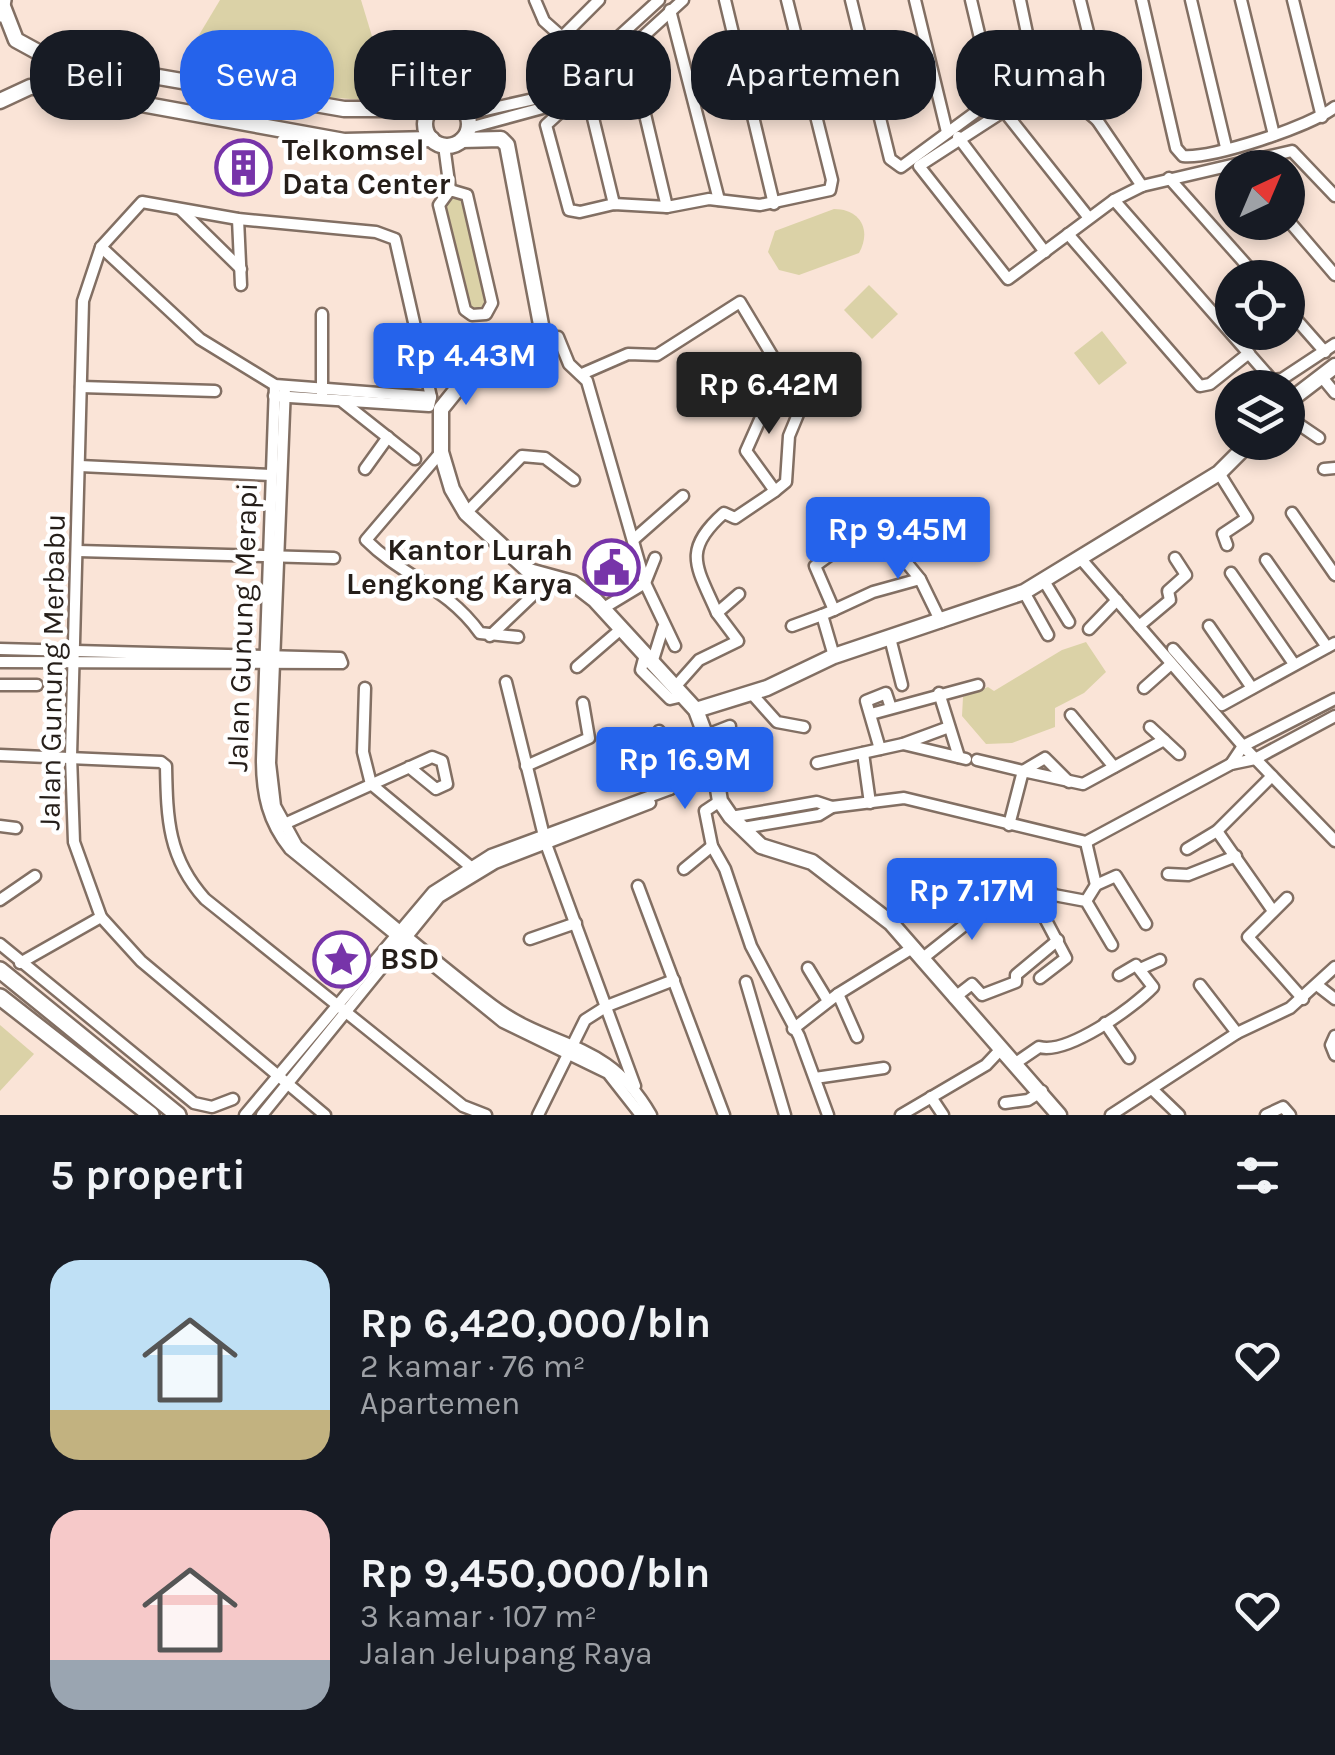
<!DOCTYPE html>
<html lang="id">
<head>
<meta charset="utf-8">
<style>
  :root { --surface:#171b24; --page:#20242c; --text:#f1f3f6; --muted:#9ea1a6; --accent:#2563eb }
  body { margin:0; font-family:Karla,sans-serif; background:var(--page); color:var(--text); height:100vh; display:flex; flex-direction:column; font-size:38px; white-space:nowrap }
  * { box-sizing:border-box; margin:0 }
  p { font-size:32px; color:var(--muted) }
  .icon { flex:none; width:55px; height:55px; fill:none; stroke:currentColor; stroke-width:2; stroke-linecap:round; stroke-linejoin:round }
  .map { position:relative; height:1115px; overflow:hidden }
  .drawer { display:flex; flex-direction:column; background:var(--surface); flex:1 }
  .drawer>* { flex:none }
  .banner { position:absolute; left:30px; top:30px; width:1275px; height:90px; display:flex; gap:20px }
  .needle { width:65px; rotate:44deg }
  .controls { position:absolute; left:1215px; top:150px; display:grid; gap:20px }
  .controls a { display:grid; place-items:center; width:90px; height:90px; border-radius:50%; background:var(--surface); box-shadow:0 5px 15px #0003; font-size:50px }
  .price { position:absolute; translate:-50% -85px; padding:0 22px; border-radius:10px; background:var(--accent); color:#fff; font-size:32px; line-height:65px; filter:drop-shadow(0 2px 5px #0008) }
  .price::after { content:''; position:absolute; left:50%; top:60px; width:30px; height:22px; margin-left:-15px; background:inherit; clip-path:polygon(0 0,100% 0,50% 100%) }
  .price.on { background:#222; color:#fff }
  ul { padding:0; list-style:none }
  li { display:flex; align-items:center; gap:30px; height:250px; padding:0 50px }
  li span { display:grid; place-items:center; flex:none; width:280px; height:200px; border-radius:30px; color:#555 }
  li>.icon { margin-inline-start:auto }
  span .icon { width:120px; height:120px; fill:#fffc; stroke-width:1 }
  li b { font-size:42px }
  h2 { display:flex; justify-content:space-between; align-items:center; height:120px; padding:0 50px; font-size:42px }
  .chip { padding:0 35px; border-radius:40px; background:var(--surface); box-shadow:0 5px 15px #0003; font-size:35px; line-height:90px }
  .chip.on { background:var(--accent); color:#fff }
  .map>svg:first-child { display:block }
  .green { fill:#dbd2a7 }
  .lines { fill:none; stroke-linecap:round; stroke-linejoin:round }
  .street-casing { stroke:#826f63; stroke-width:15 }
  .secondary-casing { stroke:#826f63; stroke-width:19 }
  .primary-casing { stroke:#826f63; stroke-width:20 }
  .street { stroke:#fff; stroke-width:10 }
  .secondary { stroke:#fff; stroke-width:14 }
  .primary { stroke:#fff; stroke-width:15 }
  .labels { text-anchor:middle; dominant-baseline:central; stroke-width:9; stroke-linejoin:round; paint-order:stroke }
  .poi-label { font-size:30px; font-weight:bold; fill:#251e19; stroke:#fff; text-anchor:start }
  .street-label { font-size:30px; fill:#251e19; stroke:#fff }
</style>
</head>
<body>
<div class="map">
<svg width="1335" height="1115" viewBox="0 0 1335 1115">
  <rect width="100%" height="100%" fill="#fae4d7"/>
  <g class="green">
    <polygon points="220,0 361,0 392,102 295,95 187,75 196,40"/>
    <polygon points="456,185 470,194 496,305 467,315 435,208 436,192"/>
    <path d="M 834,209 C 860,209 872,230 859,253 L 799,275 L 779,270 L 768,252 L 775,231 Z"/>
    <polygon points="869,285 898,314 872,339 844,310"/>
    <polygon points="1102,331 1127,363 1099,385 1074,353"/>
    <polygon points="1086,642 1106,672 1084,693 1055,708 1055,727 1012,743 986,744 962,716 963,697 988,687 994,691 1062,650"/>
    <polygon points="0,1025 34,1054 0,1091"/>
  </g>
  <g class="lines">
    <defs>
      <g id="street">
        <polyline points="535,0 544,21 562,37 599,0"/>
        <polyline points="683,0 546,125 569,210 580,212 614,204 667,207 709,199 760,205 830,190 832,180 787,0"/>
        <polyline points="725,0 774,204"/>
        <polyline points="851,0 890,159 901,167 988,103 1039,90 1020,0"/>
        <polyline points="915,0 947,132"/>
        <polyline points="971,0 995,101"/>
        <polyline points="1080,0 1099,76 1097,120 1142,186"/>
        <path d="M 1142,0 L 1176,148 L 1183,156 C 1212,159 1311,126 1335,107"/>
        <polyline points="1191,0 1226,147"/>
        <polyline points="1241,0 1274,135"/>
        <polyline points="1293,0 1322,117"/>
        <polyline points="670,10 719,200"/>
        <polyline points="629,47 667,207"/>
        <polyline points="585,85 614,204"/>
        <polyline points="1097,101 1084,109 1097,120"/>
        <polyline points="467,114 556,94"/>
        <polyline points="469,128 550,106 556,94 659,0"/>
        <polyline points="958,137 1045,252"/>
        <polyline points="444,145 450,190"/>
        <polyline points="1169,178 1258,278"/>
        <polygon points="450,190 467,195 492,303 486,314 472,315 465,310 439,205"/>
        <polyline points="1114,200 1272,380 1282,379 1335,344"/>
        <polyline points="181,210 241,269"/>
        <polyline points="1089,218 1004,111 919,166 1008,279 1114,200 1142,186 1292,151 1335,196"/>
        <polyline points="238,219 241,285"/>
        <polyline points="1288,220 1335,275"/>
        <polyline points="1068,234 1200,386 1210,384 1249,353"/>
        <polyline points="101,247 200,339 275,385 431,397"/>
        <polyline points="1288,310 1325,352"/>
        <polyline points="542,337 558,337 569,364 587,381 645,583 675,646"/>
        <path d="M 582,374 L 628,354 L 657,355 L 740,302 L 776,362 L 770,369 L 778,379 L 746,451 L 775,491 L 735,518 L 724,513 C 681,551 697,567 717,613"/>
        <polyline points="1321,376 1335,393"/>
        <path d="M 275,385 L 262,760 C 262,794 268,822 290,849 L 503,1022 L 608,1073 L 641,1115"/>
        <polyline points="81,387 215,391"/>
        <path d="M 285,387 L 270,763 L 275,806 L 297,846 C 362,898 425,954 492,1005 C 553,1051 606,1037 651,1115"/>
        <polyline points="322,395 322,314"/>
        <polyline points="274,396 429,406 431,397 395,239 376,232 238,219 142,202 101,247 83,301 71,756 74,842 101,917 141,961 325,1115"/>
        <polyline points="343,402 415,459"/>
        <polyline points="1288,417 1319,438"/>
        <path d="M 441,452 L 366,540 C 404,578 446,586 480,633 L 518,637"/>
        <polyline points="80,466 271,475"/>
        <polyline points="365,469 388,437"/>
        <polyline points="1324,469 1335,468"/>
        <polyline points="1219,473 1247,518 1223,534 1227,545"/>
        <polyline points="775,491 786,482 789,436 801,407"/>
        <polyline points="466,513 522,456 545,458 574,480"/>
        <polyline points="1292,513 1335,575"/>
        <polyline points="633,540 683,496"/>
        <polyline points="78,551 334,558"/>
        <polyline points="1081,559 1243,746 1335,841"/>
        <polyline points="1266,560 1327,647"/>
        <polyline points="1231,573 1294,664"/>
        <polyline points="1044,581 1069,622"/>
        <polyline points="1024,592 1048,635"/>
        <polyline points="602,609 645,583 655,558"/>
        <polyline points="834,610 873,592 920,579"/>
        <polyline points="792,626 822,615"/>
        <polyline points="1139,626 1170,600 1168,591 1186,575 1175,558"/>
        <polyline points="1209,626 1252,688"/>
        <polyline points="1089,629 1117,600"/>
        <polyline points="490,636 531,597 526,590 537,575"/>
        <polyline points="890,638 902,685"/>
        <polyline points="0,649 340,658 342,663 0,662"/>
        <polyline points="1173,649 1222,705 1335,643"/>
        <polyline points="645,655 641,670 670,699 683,696"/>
        <polyline points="834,656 822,615 834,610 815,566 874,523 920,579 941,622"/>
        <polyline points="652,663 663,628"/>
        <polyline points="577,667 621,629"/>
        <polyline points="506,682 546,844 635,1086"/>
        <polyline points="0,685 37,685"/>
        <polyline points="675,687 699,660 738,641 717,613 739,594"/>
        <polyline points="365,688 363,752 371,784 472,868"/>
        <polyline points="1144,688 1171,664"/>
        <polyline points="939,693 959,757"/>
        <polyline points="752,694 777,722 804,727"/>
        <polyline points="871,714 978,685"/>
        <polyline points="1071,715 1114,767"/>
        <polyline points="1150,727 1179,754"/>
        <polyline points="659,731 670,789"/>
        <polyline points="707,735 730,726"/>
        <polyline points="903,744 949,727"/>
        <polyline points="880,749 866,701 886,693 891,708"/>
        <polyline points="863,753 870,803"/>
        <path d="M 0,755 L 161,762 L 166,766 C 167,819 168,858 205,899 L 463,1106 L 486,1115"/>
        <polyline points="977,760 1023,771 1045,758 1069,782"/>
        <polyline points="817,763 903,744 966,759"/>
        <polyline points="1231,764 1243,746 1335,699"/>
        <polyline points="526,766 589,738 583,703"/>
        <polyline points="716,784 739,763"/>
        <polyline points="720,801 705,811 712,846 725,869 751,946 799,1036 828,1115"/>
        <polyline points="731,817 817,802 832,807 904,798 1086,842 1231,764 1255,759 1335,716"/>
        <polyline points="1009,825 1023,771 1083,784 1164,740"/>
        <polyline points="0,826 16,828"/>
        <polyline points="280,826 432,757 442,761 447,784 436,789 409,767"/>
        <polyline points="743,828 819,815 832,807"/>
        <polyline points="1217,831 1273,911"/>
        <polyline points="1086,842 1096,885"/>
        <polyline points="1187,849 1217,831 1272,776"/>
        <polyline points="684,869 712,846"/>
        <polyline points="1168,874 1188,875 1236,856"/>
        <polyline points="638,886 724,1115"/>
        <polyline points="1045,886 1054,895 1086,901 1112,945"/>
        <polyline points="1287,898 1248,937 1303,999"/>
        <polyline points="0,900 35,876"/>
        <polyline points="1086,901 1096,885 1116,876 1146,924"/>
        <polyline points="530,939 576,923"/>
        <polyline points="0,944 194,1103 212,1107 233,1099"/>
        <polyline points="923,958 1015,885 1040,909"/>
        <polyline points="20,963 101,917"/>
        <polyline points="808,968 828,1001"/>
        <polyline points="1140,969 1160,960"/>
        <polyline points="1040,978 1066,958 1040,909 1054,895"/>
        <polyline points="746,982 785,1115"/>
        <polyline points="1200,985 1237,1033"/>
        <polyline points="1317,985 1335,999"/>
        <polyline points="838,994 857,1037"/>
        <polyline points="954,998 972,984 982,995 1016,982 1016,975 1058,940"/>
        <polyline points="1105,1023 1129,1058"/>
        <polyline points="793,1029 838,994 914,947"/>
        <polyline points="1335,1036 1331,1045 1335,1055"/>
        <path d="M 1017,1062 L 1039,1047 C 1067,1055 1133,1008 1153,987 L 1136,965 L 1119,975"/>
        <polyline points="815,1078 884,1068"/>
        <polyline points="1152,1089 1179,1115"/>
        <polyline points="931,1097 943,1115"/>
        <polyline points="1005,1103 1028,1100 1042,1091"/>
        <polyline points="245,1115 433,892 491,855 670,789"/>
        <polyline points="262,1115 439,897 495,863 650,803"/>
        <polyline points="538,1115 585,1020 607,1006 674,980"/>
        <polyline points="901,1115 986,1065 1002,1048"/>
        <polyline points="1111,1115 1237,1033 1290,1008 1335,967"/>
        <polyline points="1266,1115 1283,1107 1290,1115"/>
      </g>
      <g id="secondary">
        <polyline points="2,4 16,40 49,58 344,109 432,109"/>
        <polyline points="0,101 30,87 48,87 344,141 432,139"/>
        <circle cx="447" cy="124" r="22"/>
        <polyline points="462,140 501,139 507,145 542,330 535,346 462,383 441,409 441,452 452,489 466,513 529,571 573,583 595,600 696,710 712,753 720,801 731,817 761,846 812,862 891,923 1059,1115"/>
        <polyline points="1288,402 1335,366"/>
        <polyline points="696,710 767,688 834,656 1024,592 1219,473 1250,442"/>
      </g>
      <g id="primary">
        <polyline points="0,14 3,0"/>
        <polyline points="0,970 178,1115"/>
        <polyline points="0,997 151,1115"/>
      </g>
    </defs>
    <use href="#street" class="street-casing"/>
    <use href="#secondary" class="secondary-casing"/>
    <use href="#primary" class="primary-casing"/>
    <use href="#street" class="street"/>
    <use href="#secondary" class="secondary"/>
    <use href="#primary" class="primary"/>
  </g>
  <defs>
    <symbol id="building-ring" viewBox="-11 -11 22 22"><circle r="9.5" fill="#fff" stroke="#7734a9" stroke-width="1.5"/><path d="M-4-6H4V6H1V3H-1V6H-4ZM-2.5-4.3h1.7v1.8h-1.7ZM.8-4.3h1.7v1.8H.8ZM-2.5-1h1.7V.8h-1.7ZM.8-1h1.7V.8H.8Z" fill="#7734a9"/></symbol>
    <symbol id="civic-ring" viewBox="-11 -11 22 22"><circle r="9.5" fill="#fff" stroke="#7734a9" stroke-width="1.5"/><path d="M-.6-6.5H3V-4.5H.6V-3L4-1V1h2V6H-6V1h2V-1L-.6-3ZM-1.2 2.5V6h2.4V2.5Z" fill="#7734a9"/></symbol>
    <symbol id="sight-ring" viewBox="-11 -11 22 22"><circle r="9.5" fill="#fff" stroke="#7734a9" stroke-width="1.5"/><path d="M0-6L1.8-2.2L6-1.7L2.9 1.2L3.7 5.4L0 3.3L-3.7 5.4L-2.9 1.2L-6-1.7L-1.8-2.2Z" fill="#7734a9"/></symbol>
  </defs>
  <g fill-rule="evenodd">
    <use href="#building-ring" x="212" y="136" width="63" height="63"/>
    <use href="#civic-ring" x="580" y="536" width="63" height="63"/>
    <use href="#sight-ring" x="310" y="928" width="63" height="63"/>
  </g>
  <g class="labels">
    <g class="poi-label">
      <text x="282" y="150">Telkomsel<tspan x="282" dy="34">Data Center</tspan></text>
      <text x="573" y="550" text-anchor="end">Kantor Lurah<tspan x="573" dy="34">Lengkong Karya</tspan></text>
      <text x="380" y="959">BSD</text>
    </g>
    <g class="street-label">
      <text transform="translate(242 627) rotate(-88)">Jalan Gunung Merapi</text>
      <text transform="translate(52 672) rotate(-89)">Jalan Gunung Merbabu</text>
    </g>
  </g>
</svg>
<div class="controls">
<a><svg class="needle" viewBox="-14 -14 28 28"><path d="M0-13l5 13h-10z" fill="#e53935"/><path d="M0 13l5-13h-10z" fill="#9ea1a6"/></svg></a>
<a><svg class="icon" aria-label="locate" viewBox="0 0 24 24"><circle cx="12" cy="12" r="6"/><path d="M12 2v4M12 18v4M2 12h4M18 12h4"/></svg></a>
<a><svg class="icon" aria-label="layers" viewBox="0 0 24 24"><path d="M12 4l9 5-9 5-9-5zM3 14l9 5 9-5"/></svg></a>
</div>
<b class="price" style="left:466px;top:408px">Rp 4.43M</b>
<b class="price on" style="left:769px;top:437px">Rp 6.42M</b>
<b class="price" style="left:898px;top:582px">Rp 9.45M</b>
<b class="price" style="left:685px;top:812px">Rp 16.9M</b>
<b class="price" style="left:972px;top:943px">Rp 7.17M</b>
<div class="banner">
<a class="chip">Beli</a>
<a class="chip on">Sewa</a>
<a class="chip">Filter</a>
<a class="chip">Baru</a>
<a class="chip">Apartemen</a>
<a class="chip">Rumah</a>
</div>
</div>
<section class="drawer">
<h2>5 properti<svg class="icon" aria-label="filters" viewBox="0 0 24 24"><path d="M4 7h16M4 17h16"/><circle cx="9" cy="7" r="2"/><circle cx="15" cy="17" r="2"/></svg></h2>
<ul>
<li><span style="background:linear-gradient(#bfe0f5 75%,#c2b280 0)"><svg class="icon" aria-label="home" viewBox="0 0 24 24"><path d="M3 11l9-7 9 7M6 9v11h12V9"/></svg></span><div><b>Rp 6,420,000/bln</b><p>2 kamar · 76 m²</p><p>Apartemen</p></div><svg class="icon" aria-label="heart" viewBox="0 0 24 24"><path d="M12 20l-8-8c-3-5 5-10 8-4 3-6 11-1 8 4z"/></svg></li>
<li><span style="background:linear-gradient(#f6c9c9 75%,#9aa5b1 0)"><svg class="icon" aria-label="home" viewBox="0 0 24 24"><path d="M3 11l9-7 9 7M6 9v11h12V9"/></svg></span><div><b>Rp 9,450,000/bln</b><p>3 kamar · 107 m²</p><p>Jalan Jelupang Raya</p></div><svg class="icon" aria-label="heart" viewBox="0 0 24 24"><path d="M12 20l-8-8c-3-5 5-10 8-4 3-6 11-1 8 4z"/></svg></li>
</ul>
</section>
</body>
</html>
